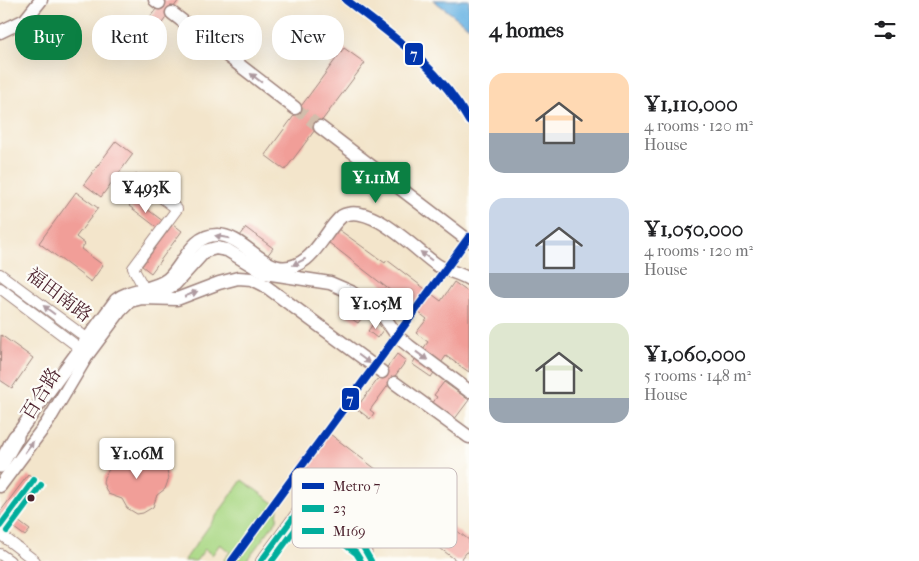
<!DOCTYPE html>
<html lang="en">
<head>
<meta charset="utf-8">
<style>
  :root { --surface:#fff; --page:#f6f6f6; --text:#202124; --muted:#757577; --accent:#0b8043 }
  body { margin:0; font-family:"IM FELL French Canon","Noto Serif SC",serif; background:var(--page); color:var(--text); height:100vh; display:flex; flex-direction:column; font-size:19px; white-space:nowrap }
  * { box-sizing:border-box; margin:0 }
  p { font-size:16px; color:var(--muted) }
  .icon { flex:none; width:28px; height:28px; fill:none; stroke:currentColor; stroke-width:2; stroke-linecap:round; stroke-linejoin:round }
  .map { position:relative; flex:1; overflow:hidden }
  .drawer { display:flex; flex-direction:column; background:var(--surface); width:450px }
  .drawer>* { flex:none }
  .top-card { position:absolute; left:15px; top:15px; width:379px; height:45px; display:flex; gap:10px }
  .price { position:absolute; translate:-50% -42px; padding:0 11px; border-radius:5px; background:#fff; color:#222; font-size:16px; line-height:32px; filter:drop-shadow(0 1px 2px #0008) }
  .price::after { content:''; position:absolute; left:50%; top:30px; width:15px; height:11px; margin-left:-8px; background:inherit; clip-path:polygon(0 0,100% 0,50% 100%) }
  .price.active { background:var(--accent); color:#fff }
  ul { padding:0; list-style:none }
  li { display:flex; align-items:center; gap:15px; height:125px; padding:0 20px }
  li span { display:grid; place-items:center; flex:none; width:140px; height:100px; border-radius:15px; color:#555 }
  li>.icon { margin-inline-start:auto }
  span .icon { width:60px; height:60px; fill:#fffc; stroke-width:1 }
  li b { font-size:21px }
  h2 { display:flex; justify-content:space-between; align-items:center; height:60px; padding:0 20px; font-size:21px }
  .chip { padding:0 18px; border-radius:20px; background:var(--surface); box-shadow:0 5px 20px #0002; font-size:18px; line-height:45px }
  .chip.active { background:var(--accent); color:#fff }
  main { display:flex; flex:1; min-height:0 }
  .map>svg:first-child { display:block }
  .green { fill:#aad885; stroke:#7a7c58 }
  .water { fill:#6cb5e4; stroke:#5b6a88 }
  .building { fill:#f19e98 }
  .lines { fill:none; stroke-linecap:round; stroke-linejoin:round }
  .major-tunnel { stroke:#d1bdab; stroke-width:12; stroke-dasharray:12 6; stroke-linecap:butt }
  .minor-casing { stroke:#9e827b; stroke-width:12 }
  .major-casing { stroke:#9e827b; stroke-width:15 }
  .highway-casing { stroke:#9e827b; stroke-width:18 }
  .minor { stroke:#fff; stroke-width:10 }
  .major { stroke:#fff; stroke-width:12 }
  .highway { stroke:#fff; stroke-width:15 }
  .bus-1-casing { stroke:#fdfcf7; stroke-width:10 }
  .bus-2-casing { stroke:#fdfcf7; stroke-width:10 }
  .bus-1 { stroke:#01ad9c; stroke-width:6 }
  .bus-2 { stroke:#01ad9c; stroke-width:6 }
  .metro-1-casing { stroke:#fdfcf7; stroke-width:11 }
  .metro-1 { stroke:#0035ad; stroke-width:8 }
  .oneway { fill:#ae9aa0 }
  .bus-dot { fill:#4a1f2b; stroke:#fdfcf7; stroke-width:2 }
  .labels { text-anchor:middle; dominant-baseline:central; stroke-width:4.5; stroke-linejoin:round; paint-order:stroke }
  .street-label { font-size:19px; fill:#4a1f2b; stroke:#fdfcf7 }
  .key { fill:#fdfcf7; stroke:#c7baba; stroke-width:1 }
  .key-label { font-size:14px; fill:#4a1f2b }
  .line-badge { stroke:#fdfcf7; stroke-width:2 }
  .badge-label { font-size:14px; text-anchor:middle; font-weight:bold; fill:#fff }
</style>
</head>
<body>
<main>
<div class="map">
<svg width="469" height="561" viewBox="0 0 469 561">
  <rect width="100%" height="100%" fill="#fdfcf7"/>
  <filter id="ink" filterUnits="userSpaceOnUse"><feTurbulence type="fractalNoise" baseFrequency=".02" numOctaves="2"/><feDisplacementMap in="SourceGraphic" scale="10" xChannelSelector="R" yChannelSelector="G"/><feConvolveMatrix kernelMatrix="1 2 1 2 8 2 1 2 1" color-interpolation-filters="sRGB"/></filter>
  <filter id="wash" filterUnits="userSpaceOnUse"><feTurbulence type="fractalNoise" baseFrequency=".0096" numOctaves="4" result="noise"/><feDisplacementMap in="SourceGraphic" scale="20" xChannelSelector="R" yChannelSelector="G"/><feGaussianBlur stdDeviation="1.12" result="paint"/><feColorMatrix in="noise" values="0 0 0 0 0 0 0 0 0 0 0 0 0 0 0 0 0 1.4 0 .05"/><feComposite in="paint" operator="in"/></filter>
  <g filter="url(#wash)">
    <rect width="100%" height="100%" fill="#f3e5cb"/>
    <polygon class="green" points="242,480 278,506 277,520 246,561 223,561 230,552 220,544 212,555 205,549 196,561 184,561"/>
    <polygon class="water" points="433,0 469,0 469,27"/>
    <g id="blocks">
      <g class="building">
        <polygon points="163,0 179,0 154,34 143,26"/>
        <polygon points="344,48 365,63 285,170 265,155"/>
        <polygon points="116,141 133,154 101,197 84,184"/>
        <polygon points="76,192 98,208 76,237 85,244 81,249 103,265 91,282 39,243"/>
        <polygon points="134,199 164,222 159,229 129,206"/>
        <polygon points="173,224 182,231 151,273 142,266"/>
        <polygon points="246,228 273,248 267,256 240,236"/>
        <polygon points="338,229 385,263 387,260 441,301 454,282 468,292 469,290 469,372 446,356 431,377 412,364 428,342 416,333 427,319 328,242"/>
        <polygon points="347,302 364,315 358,323 340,311"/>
        <polygon points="376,320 383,330 377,338 368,331"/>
        <polygon points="1,335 33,358 12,388 0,380"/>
        <polygon points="397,354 406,361 370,410 374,413 370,419 344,399 348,393 360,403"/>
        <polygon points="444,382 469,400 454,420 432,404 437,397 434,395"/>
        <polygon points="326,431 390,480 366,513 301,464"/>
        <polygon points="135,448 146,451 152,460 162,463 166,467 169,478 165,489 157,495 153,507 143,513 137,514 127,508 122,499 108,494 103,483 104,477 110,468 118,464 124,452"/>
        <polygon points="28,475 34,479 2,521 0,512"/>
        <polygon points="418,501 469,540 469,549 460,561 457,561 403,520"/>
        <polygon points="14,518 30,530 25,536 10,525"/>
      </g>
    </g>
  </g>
  <g filter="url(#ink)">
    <use href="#blocks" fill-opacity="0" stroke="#9e827b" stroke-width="1"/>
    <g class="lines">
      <polyline class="major-tunnel" points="295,108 320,127"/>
      <defs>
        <g id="minor">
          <polyline points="138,180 177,209 133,268 145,290"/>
          <polyline points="0,274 88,339"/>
          <polyline points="0,288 81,349"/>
          <polyline points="0,534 35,561"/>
          <polyline points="0,554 10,561"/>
          <polyline points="261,561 304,503"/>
        </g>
        <g id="major">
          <polyline points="155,0 159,3"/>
          <polyline points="172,13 295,108"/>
          <polyline points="0,32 25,20 41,0"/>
          <polyline points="320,127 469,241"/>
          <polyline points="157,294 175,284 205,251 216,248 227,250 265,273 330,283 351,292 382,314 398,337 409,346 469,391"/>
          <polyline points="395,383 469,437"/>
          <path d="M 10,444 L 116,300 C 132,287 151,292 168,279 C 184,265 191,235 217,235 C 249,235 269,288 306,259 C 321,247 328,228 342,216 C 370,201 415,250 437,265 C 447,271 459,273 469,279"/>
          <polyline points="0,486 47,423 88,354 120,311 130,301 142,298 177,299 219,283 238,278 252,279 264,285 382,372"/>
          <polyline points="304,503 363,547 365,552"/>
        </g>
        <polyline id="highway" points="0,465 16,437"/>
      </defs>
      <use href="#minor" class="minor-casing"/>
      <use href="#major" class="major-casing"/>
      <use href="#highway" class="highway-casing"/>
      <use href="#minor" class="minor"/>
      <use href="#major" class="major"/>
      <use href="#highway" class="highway"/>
      <defs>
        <g id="bus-1">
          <polyline points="0,526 34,480"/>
          <polyline points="261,561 304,503 363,547 371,561"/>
        </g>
        <g id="bus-2">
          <polyline points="7,531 41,485"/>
          <polyline points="272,561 306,515 356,553 361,561"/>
        </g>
      </defs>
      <use href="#bus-1" class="bus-1-casing"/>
      <use href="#bus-2" class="bus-2-casing"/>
      <use href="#bus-1" class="bus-1"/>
      <use href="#bus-2" class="bus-2"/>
      <defs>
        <g id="metro-1">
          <path d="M 346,0 C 393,36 440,68 469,121"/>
          <polyline points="232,561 469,237"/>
        </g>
      </defs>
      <use href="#metro-1" class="metro-1-casing"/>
      <use href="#metro-1" class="metro-1"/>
    </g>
    <defs><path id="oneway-solid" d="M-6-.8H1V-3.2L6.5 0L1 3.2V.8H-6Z" transform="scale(1.25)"/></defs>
    <g class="oneway">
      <use href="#oneway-solid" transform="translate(256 78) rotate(-142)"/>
      <use href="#oneway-solid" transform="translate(222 237) rotate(-170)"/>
      <use href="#oneway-solid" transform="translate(426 256) rotate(-143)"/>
      <use href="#oneway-solid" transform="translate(299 262) rotate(153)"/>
      <use href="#oneway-solid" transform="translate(191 294) rotate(-22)"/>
      <use href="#oneway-solid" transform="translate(49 310) rotate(-143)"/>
      <use href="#oneway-solid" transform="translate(422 356) rotate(36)"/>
      <use href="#oneway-solid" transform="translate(364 359) rotate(37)"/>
      <use href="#oneway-solid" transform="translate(29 447) rotate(-53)"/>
    </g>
  </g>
  <circle class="bus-dot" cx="31" cy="498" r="4.5"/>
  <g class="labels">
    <g class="street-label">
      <text transform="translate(59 295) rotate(37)">福田南路</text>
      <text transform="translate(41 394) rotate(-58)">百合路</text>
    </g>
  </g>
  <rect x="292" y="468" width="165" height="80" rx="8" class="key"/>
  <rect x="302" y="483" width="22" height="6" fill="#0035ad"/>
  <rect x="302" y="505" width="22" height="7" fill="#01ad9c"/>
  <rect x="302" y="528" width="22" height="6" fill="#01ad9c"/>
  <g class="key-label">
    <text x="333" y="491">Metro 7</text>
    <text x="333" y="513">23</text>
    <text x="333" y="536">M169</text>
  </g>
  <g class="line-badge">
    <rect x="404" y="42" width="20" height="24" rx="5" fill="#0035ad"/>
    <rect x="341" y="387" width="19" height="24" rx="5" fill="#0035ad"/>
  </g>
  <g class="badge-label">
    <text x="414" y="59">7</text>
    <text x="350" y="404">7</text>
  </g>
</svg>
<b class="price active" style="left:376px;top:204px">¥1.11M</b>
<b class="price" style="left:146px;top:214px">¥493K</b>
<b class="price" style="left:376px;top:330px">¥1.05M</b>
<b class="price" style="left:137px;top:480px">¥1.06M</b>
<div class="top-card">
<a class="chip active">Buy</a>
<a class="chip">Rent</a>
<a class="chip">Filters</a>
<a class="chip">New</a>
</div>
</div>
<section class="drawer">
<h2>4 homes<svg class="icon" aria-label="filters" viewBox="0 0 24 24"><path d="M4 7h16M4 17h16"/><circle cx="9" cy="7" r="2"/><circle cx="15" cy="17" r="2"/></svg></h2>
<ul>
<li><span style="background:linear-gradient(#ffd9b3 60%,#9aa5b1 0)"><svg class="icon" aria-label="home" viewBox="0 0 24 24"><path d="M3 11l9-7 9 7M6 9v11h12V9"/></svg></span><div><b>¥1,110,000</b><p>4 rooms · 120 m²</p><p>House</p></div></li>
<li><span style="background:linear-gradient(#c9d6e8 75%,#9aa5b1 0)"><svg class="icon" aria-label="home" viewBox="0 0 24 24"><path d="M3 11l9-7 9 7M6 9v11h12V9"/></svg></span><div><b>¥1,050,000</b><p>4 rooms · 120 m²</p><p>House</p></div></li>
<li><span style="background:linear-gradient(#dfe7d0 75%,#9aa5b1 0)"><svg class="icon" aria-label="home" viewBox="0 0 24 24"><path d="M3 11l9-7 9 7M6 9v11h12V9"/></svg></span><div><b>¥1,060,000</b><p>5 rooms · 148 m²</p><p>House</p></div></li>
</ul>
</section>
</main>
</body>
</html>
